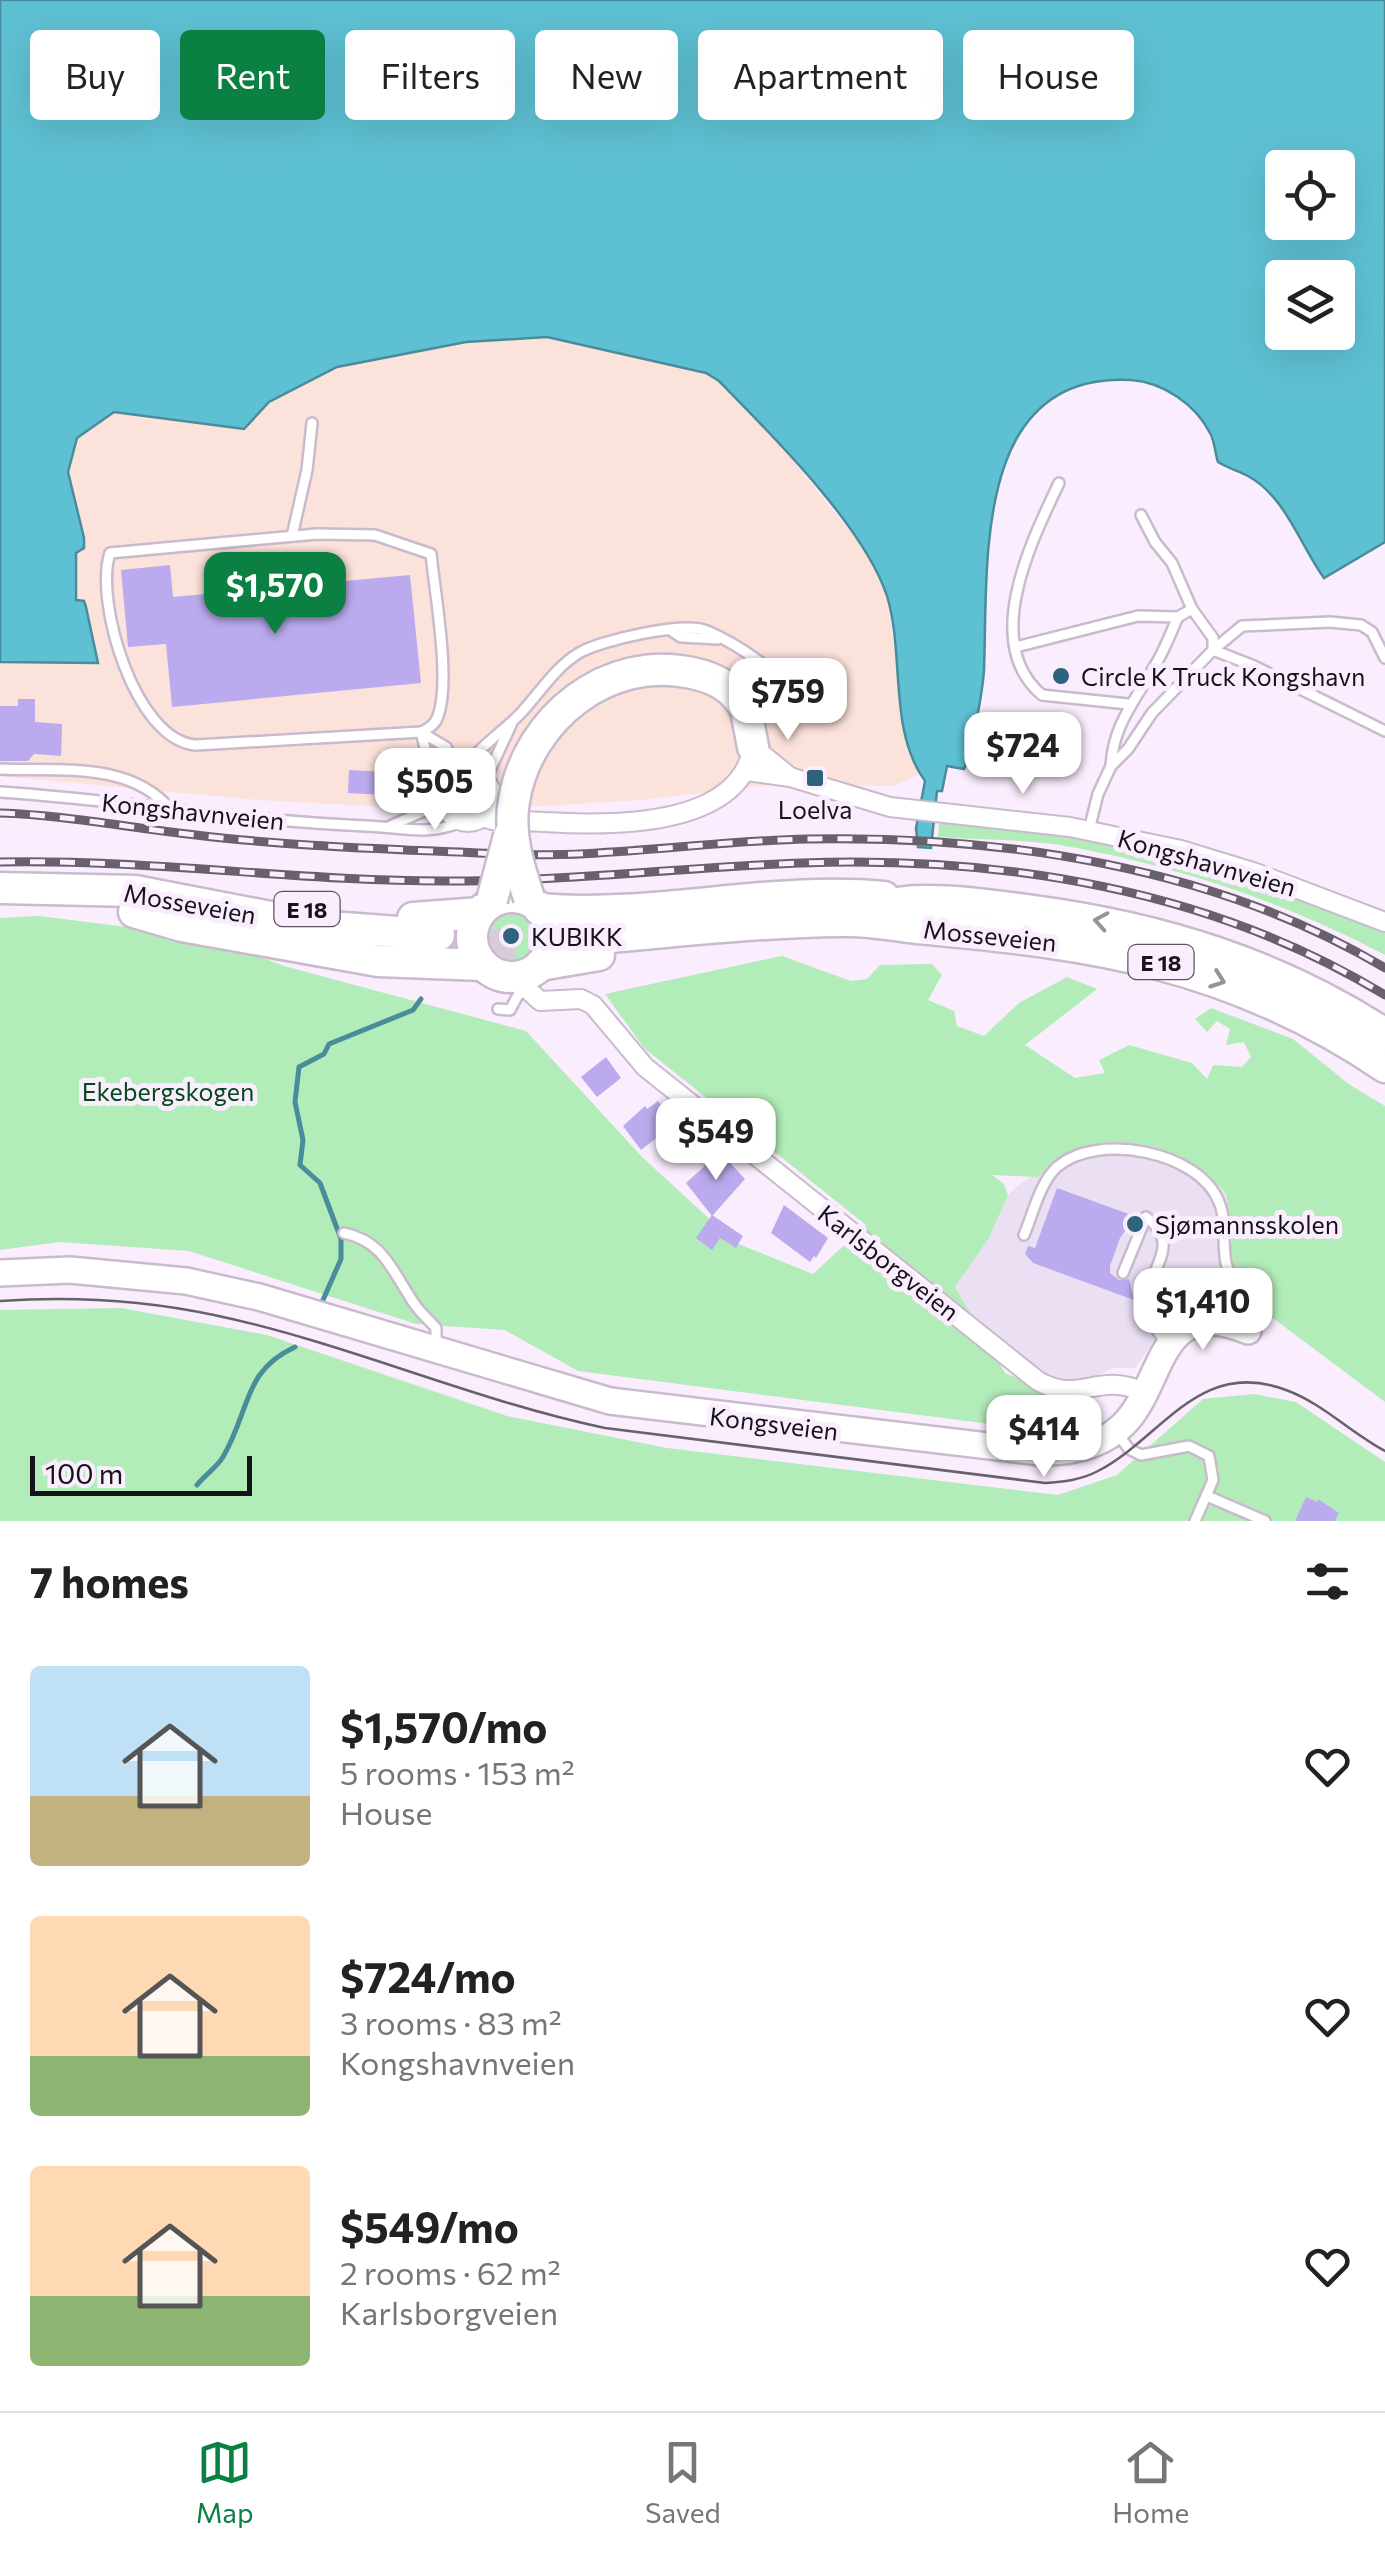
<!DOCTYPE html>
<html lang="en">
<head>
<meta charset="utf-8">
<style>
  :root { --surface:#fff; --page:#f6f6f6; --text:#222; --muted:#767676; --line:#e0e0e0; --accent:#0b8043 }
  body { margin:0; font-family:Commissioner,sans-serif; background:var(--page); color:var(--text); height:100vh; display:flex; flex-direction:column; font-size:38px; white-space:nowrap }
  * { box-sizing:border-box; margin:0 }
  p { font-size:32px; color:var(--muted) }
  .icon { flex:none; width:55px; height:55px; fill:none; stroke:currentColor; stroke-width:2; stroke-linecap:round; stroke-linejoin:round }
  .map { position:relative; height:1521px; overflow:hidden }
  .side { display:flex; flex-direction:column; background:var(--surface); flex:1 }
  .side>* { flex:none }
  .banner { position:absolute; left:30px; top:30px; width:1325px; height:90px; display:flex; gap:20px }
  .tools { position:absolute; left:1265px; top:150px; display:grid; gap:20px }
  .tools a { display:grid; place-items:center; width:90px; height:90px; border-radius:10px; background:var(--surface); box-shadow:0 10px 40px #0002; font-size:50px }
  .scale { position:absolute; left:30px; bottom:25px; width:222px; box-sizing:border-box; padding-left:10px; border:5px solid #171219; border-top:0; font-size:28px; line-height:35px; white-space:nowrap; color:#171219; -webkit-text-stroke:8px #faedfd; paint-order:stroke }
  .price { position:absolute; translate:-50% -85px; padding:0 22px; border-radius:20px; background:#fff; color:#222; font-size:32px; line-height:65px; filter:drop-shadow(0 2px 5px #0008) }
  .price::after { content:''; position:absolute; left:50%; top:60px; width:30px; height:22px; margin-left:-15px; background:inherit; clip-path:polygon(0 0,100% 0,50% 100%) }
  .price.on { background:var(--accent); color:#fff }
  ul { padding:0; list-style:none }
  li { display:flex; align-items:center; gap:30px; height:250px; padding:0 30px }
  li span { display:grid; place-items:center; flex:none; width:280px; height:200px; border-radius:10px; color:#555 }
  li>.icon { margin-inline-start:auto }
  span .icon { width:120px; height:120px; fill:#fffc; stroke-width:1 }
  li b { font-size:42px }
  h2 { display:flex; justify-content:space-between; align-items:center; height:120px; padding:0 30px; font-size:42px }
  .chip { padding:0 35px; border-radius:10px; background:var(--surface); box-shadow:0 10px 40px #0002; font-size:35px; line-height:90px }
  .chip.on { background:var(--accent); color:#fff }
  .tabs { display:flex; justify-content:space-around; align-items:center; height:140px; border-top:2px solid var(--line); background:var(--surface); font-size:28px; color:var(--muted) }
  .tabs a { display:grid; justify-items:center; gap:5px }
  .tabs .on { color:var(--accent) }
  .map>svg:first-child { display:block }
  .industrial { fill:#fbe2da }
  .education { fill:#ebdff4 }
  .green { fill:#b2ecb9 }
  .water { fill:#5ec1d3; stroke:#498c9b; stroke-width:2.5; fill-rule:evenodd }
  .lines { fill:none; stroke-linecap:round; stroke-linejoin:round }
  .stream { stroke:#498c9b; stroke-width:5 }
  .building { fill:#bbabee }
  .trunk-tunnel { stroke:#d8ccdb; stroke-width:30; stroke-dasharray:30 15; stroke-linecap:butt }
  .service-casing { stroke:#c9bacd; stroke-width:14 }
  .minor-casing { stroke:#c9bacd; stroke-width:22 }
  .secondary-casing { stroke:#c9bacd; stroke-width:30 }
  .trunk-casing { stroke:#c9bacd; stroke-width:35 }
  .service { stroke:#fff; stroke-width:9 }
  .minor { stroke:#fff; stroke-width:18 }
  .secondary { stroke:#fff; stroke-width:25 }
  .trunk { stroke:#fff; stroke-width:30 }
  .tram { stroke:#68606a; stroke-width:2.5 }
  .rail-casing { stroke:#68606a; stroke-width:9 }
  .rail { stroke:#faedfd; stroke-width:5; stroke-dasharray:15; stroke-linecap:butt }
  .trunk-bridge-casing { stroke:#c9bacd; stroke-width:35; stroke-linecap:butt }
  .trunk-bridge { stroke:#fff; stroke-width:30 }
  .oneway { stroke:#979498 }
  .poi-dot { fill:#2d637e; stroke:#faedfd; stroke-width:4 }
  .labels { text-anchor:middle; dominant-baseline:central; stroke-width:10; stroke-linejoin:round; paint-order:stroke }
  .shield { fill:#faedfd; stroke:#5b545d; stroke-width:2.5 }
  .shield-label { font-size:22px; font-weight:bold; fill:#171219 }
  .poi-label { font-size:25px; fill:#171219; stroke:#faedfd; text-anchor:start }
  .street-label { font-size:25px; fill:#171219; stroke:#faedfd }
  .park-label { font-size:25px; fill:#03491a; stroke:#faedfd }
</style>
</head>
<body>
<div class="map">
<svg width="1385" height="1521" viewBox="0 0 1385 1521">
  <rect width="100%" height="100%" fill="#faedfd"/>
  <polygon class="industrial" points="547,337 706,373 719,381 781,446 867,552 887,598 910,754 921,774 892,786 779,784 640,800 459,811 260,800 0,776 0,662 97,663 86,606 76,601 76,552 82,552 84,538 68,472 77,438 114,411 244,429 269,402 336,367 466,342"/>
  <polygon class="education" points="1121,1139 1152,1147 1188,1163 1226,1193 1233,1235 1217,1309 1169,1320 1135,1368 1114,1368 1076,1384 1045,1378 975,1322 955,1287 989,1238 1008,1195 1020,1184 1084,1144"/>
  <g class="green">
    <path d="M 948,821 C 1107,839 1239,865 1385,932 L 1385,955 C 1282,901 1175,865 1060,845 C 1020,839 978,840 938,837 L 939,823 Z"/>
    <circle cx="513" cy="937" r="26"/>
    <path d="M 39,916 L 207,937 L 284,966 L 526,1031 L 642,1157 L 736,1243 L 813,1274 L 866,1225 L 644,1048 L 605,994 L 782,956 L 851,981 L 867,979 L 880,965 L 932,964 L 942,975 L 928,1000 L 954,1011 L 957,1026 L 984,1036 L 1019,1003 L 1067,977 L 1097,989 L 1025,1045 L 1075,1078 L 1105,1073 L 1099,1060 L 1129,1045 L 1192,1063 L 1207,1079 L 1213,1065 L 1242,1067 L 1251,1057 L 1244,1042 L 1226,1045 L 1230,1029 L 1217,1021 L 1207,1032 L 1195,1019 L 1211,1008 L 1293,1039 L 1350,1085 L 1385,1106 L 1385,1402 L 1262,1310 L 1217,1309 L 1233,1235 L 1226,1193 C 1171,1140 1097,1118 1038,1177 L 992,1175 L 1004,1184 L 1008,1195 L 989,1238 L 955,1287 L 1005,1373 L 1096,1411 L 1071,1428 L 1006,1426 L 578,1371 L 505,1330 L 416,1324 L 189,1251 L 60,1242 L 0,1250 L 0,918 Z"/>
    <polygon points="121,1308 267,1335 507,1416 667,1448 1058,1495 1117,1475 1203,1399 1254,1394 1296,1402 1385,1462 1385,1521 0,1521 0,1310"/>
  </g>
  <path class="water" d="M 0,0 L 1385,0 L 1385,542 L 1324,578 C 1300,545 1286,497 1248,476 C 1238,471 1228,468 1218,462 C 1215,453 1215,442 1210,433 C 1196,405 1163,382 1131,380 C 972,371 988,565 984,670 C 982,701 974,731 968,760 L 964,769 L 947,766 L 942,791 L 937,791 L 931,848 L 918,847 L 916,828 L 925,781 C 888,730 905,655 887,596 C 864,526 771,434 719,381 L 706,373 L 547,337 L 466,342 L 337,367 L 269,402 L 244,429 L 114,412 L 77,438 L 68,472 L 84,538 L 84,548 L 76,553 L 76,600 L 84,601 L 86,607 L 98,663 L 0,662 ZM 1282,168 L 1338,168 L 1338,222 L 1282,222 ZM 1282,278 L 1338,278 L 1338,332 L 1282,332 Z"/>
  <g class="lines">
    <g class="stream">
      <polyline points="323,1300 341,1259 341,1239 320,1183 300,1165 303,1140 295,1102 299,1067 324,1054 329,1044 413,1010 421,999"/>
      <path d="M 197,1485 C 205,1475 217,1467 223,1457 C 251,1408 243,1371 295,1347"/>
    </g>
  </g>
  <g class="building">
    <polygon points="170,565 173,597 410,575 421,683 172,707 166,644 128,647 121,570"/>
    <polygon points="18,699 35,699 35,722 62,724 61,756 34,754 28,761 0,761 0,706 18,706"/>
    <polygon points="349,770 406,773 405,796 348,793"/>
    <polygon points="606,1057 621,1078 597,1097 581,1077"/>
    <polygon points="658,1101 675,1124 641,1150 623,1126 645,1106 647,1109"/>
    <polygon points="720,1152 745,1179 712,1216 686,1183"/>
    <polygon points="1057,1188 1137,1217 1131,1233 1125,1231 1120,1238 1110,1266 1110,1273 1119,1280 1129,1279 1134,1300 1033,1263 1025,1254 1028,1246 1035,1248"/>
    <polygon points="784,1205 828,1238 816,1258 814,1256 810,1262 771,1233"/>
    <polygon points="712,1215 743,1236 736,1248 720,1238 712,1250 696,1238"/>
    <polygon points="1306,1497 1317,1502 1318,1499 1339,1513 1335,1521 1295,1521"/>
  </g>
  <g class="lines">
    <polyline class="trunk-tunnel" points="440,947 569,941"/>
    <defs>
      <g id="service">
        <path d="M 1059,483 C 1032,540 980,643 1042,695 L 1128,704"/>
        <polyline points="1141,515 1155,542 1172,563 1192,609 1213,638 1213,650 1242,626 1330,622 1361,625 1372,632 1385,658"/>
        <polyline points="292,536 307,470 312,423"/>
        <polyline points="673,632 681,637 718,639"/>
        <polyline points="1016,647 1138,616 1178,617 1192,609"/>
        <path d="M 421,732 C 429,728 435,725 438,716 C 451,681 435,594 431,554 L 375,535 L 317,534 L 110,553 C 94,601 135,741 196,745 L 421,732 L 446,747 L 462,775"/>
        <polyline points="421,732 428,760 446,788"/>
        <path d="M 1111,766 C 1113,725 1135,701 1154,667 C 1164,652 1170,634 1178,617"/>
        <path d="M 0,769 C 59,772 130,760 172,811"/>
        <path d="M 462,775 C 475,748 500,735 520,714 C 540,693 554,668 579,653 C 601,640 685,621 707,631 C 740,645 769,667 796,692"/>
        <polyline points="485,781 511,725"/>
        <path d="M 0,792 C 122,800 243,821 366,826 C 402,827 429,837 463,821"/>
        <polyline points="390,826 445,802"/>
        <polyline points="1089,830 1098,794 1111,766 1128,749 1152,713 1213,650 1254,666 1385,731"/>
        <polyline points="498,1009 510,1010 518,995 527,989"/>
        <path d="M 344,1233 C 382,1241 391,1268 410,1297 C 416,1309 427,1318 436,1328 L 436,1347"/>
        <path d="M 1024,1235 C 1033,1214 1040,1182 1057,1167 C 1097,1132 1199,1151 1219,1202 C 1227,1220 1222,1244 1226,1263 C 1232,1286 1246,1305 1248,1328"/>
        <path d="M 1123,1273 L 1146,1217 C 1197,1256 1113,1281 1166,1342"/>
        <polyline points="1117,1433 1129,1449 1141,1455 1189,1446 1209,1456 1213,1480 1195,1521"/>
        <polyline points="1207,1496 1265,1521"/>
      </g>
      <g id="minor">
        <polyline points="746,771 790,777 890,807 1070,827 1181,850 1253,872 1385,922"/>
        <circle cx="468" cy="798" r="24"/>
        <path d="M 483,817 C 504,826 522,820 544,822 C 608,826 739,829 753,747 L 790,777"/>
        <path d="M 522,976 L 527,989 L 540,1001 L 581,999 L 593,1005 L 645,1067 L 1038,1381 C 1081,1405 1096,1371 1144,1392"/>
      </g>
      <path id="secondary" d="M 0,1273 L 70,1270 L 186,1281 L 259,1297 L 610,1401 L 1039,1452 C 1071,1453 1101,1447 1124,1424 C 1165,1383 1157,1293 1248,1331"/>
      <g id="trunk">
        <polyline points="746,710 753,747"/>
        <polyline points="0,888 135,891 317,926 439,935"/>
        <circle cx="512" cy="937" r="40"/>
        <path d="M 539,909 C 654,919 769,886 884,897"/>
        <path d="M 859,909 C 879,907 899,901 919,901 C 957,900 996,906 1034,911 C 1161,928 1277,964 1385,1034"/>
        <polyline points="134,912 182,926 378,961 483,965"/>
        <polyline points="413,918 480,913"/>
        <path d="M 569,941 C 660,933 751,922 842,921 C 868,920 892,925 918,928 C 1097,944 1232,964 1385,1067"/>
        <polyline points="540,965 599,955"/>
      </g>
    </defs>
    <use href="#service" class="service-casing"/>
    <use href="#minor" class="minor-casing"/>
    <use href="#secondary" class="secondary-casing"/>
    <use href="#trunk" class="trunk-casing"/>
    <use href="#service" class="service"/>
    <use href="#minor" class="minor"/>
    <use href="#secondary" class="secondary"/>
    <use href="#trunk" class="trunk"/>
    <path class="tram" d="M 0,1301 C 72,1296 143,1300 214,1315 C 347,1343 472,1400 605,1428 L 1045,1483 C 1063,1482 1081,1480 1098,1471 C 1162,1438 1199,1357 1286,1390 C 1322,1403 1351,1433 1385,1451"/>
    <defs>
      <g id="rail">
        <path d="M 0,813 C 66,815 130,828 196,835 C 296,847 397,849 498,854 C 601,859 705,841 808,839 C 1003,835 1216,867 1385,968"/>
        <path d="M 0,862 C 152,859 302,882 454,881 C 570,881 686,867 802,863 C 1003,856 1211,889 1385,995"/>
      </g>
    </defs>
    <use href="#rail" class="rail-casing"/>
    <use href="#rail" class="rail"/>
    <defs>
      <g id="trunk-bridge">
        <path d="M 529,898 C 519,867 508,834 514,801 C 527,719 608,654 692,673 C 716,678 734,688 746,710"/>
        <polyline points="492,900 509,836"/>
      </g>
    </defs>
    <use href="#trunk-bridge" class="trunk-bridge-casing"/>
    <use href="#trunk-bridge" class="trunk-bridge"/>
  </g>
  <defs><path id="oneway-chevron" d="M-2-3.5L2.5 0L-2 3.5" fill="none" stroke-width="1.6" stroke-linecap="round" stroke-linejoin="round" transform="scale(2.5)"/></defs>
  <g class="oneway">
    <use href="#oneway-chevron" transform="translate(1101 921) rotate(-170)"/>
    <use href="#oneway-chevron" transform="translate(1218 980) rotate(20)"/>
  </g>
  <g class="poi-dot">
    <circle cx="1061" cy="676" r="10"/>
    <rect x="805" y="768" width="20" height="20" rx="5"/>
    <circle cx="511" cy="936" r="10"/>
    <circle cx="1135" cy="1224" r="10"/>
  </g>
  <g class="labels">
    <g class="shield">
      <rect x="274.5" y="892" width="65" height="34" rx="8"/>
      <rect x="1128.5" y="945" width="65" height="34" rx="8"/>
    </g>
    <g class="shield-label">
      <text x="307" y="909">E 18</text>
      <text x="1161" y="962">E 18</text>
    </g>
    <g class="poi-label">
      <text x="1081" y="676">Circle K Truck Kongshavn</text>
      <text x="815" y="809" text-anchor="middle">Loelva</text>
      <text x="531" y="936">KUBIKK</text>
      <text x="1155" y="1224">Sjømannsskolen</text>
    </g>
    <g class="street-label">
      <text transform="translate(193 811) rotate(6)">Kongshavnveien</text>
      <text transform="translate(1207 862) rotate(16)">Kongshavnveien</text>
      <text transform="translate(190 903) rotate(10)">Mosseveien</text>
      <text transform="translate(990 935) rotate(6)">Mosseveien</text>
      <text transform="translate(889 1262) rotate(38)">Karlsborgveien</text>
      <text transform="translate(774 1423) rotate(7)">Kongsveien</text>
    </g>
    <g class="park-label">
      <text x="168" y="1091">Ekebergskogen</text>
    </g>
  </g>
</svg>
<div class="tools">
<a><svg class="icon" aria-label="locate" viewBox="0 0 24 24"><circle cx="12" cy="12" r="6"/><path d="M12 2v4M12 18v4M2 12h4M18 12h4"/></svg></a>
<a><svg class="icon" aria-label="layers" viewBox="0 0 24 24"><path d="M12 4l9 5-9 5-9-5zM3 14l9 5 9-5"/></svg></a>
</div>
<div class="scale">100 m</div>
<b class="price on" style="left:275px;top:637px">$1,570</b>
<b class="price" style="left:788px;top:743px">$759</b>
<b class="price" style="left:1023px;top:797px">$724</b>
<b class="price" style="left:435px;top:833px">$505</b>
<b class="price" style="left:716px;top:1183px">$549</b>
<b class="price" style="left:1203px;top:1353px">$1,410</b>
<b class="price" style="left:1044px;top:1480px">$414</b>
<div class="banner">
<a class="chip">Buy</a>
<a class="chip on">Rent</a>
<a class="chip">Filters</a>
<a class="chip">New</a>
<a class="chip">Apartment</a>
<a class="chip">House</a>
</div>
</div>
<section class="side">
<h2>7 homes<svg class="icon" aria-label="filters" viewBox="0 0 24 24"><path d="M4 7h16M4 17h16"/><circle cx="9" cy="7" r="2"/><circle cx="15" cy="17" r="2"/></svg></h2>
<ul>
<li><span style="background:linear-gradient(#bfe0f5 65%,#c2b280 0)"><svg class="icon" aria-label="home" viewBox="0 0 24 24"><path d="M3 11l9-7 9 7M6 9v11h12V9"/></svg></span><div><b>$1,570/mo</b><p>5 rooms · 153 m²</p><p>House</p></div><svg class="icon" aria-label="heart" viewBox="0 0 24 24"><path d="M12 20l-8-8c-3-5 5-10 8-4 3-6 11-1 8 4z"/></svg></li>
<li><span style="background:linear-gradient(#ffd9b3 70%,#8fb573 0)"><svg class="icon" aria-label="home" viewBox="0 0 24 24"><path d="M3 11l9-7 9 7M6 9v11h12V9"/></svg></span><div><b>$724/mo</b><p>3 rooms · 83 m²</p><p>Kongshavnveien</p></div><svg class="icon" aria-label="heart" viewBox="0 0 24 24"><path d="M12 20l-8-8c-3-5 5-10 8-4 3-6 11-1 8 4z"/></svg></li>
<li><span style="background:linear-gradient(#ffd9b3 65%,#8fb573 0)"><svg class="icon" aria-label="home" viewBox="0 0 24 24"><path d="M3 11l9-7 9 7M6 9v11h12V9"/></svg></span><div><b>$549/mo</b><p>2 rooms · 62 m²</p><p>Karlsborgveien</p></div><svg class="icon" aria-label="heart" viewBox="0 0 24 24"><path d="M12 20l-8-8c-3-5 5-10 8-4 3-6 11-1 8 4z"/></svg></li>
</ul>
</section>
<nav class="tabs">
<a class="on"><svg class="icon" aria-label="map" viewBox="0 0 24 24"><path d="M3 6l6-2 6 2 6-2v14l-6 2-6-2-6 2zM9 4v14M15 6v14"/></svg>Map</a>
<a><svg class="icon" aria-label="saved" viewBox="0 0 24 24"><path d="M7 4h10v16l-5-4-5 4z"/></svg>Saved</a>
<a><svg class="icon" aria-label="home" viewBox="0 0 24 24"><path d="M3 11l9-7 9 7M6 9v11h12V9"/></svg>Home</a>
</nav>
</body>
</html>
